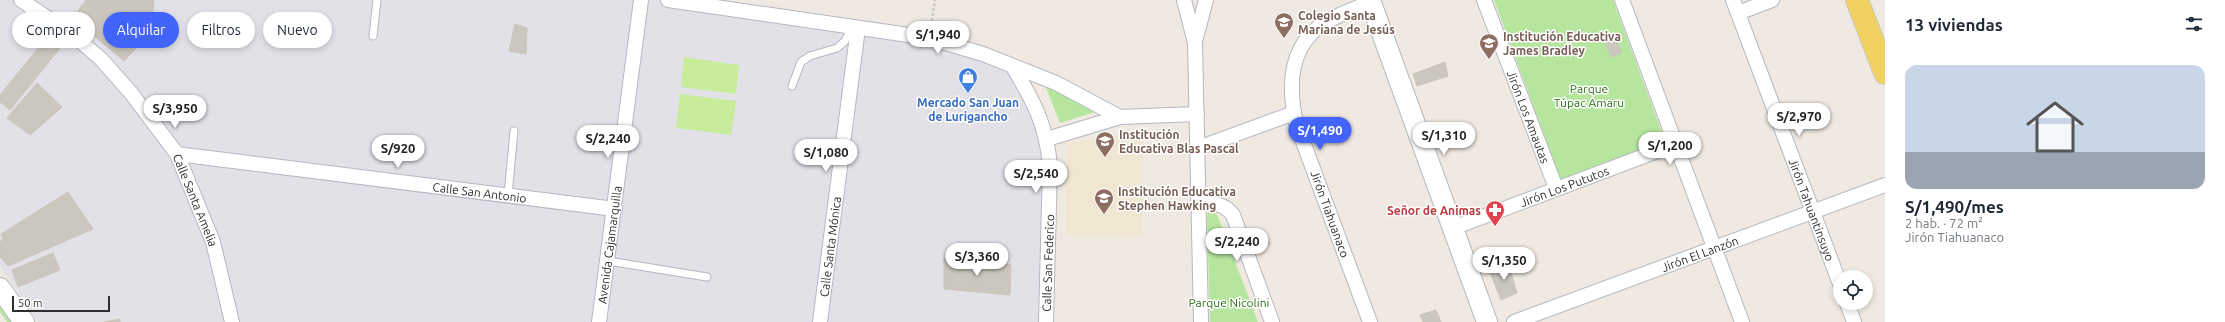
<!DOCTYPE html>
<html lang="es">
<head>
<meta charset="utf-8">
<style>
  :root { --surface:#fff; --page:#f6f6f7; --text:#1f2937; --muted:#747a83; --accent:#4264fb }
  body { margin:0; font-family:Ubuntu,sans-serif; background:var(--page); color:var(--text); height:100vh; display:flex; flex-direction:column; font-size:15px; white-space:nowrap }
  * { box-sizing:border-box; margin:0 }
  p { font-size:13px; color:var(--muted) }
  .icon { flex:none; width:22px; height:22px; fill:none; stroke:currentColor; stroke-width:2; stroke-linecap:round; stroke-linejoin:round }
  .map { position:relative; flex:1; overflow:hidden }
  .drawer { display:flex; flex-direction:column; background:var(--surface); width:340px }
  .drawer>* { flex:none }
  .guide { position:absolute; left:12px; top:12px; width:380px; height:36px; display:flex; gap:8px }
  .fabs { position:absolute; left:1833px; top:270px; display:grid; gap:8px }
  .fabs a { display:grid; place-items:center; width:40px; height:40px; border-radius:50%; background:var(--surface); box-shadow:0 2px 6px #0003; font-size:20px }
  .scale { position:absolute; left:12px; bottom:10px; width:98px; box-sizing:border-box; padding-left:4px; border:2px solid #2e2e2e; border-top:0; font-size:11px; line-height:14px; white-space:nowrap; color:#2e2e2e; -webkit-text-stroke:3px #fff; paint-order:stroke }
  .price { position:absolute; translate:-50% -34px; padding:0 9px; border-radius:14px; background:#fff; color:#222; font-size:13px; line-height:26px; filter:drop-shadow(0 1px 2px #0008) }
  .price::after { content:''; position:absolute; left:50%; top:24px; width:12px; height:9px; margin-left:-6px; background:inherit; clip-path:polygon(0 0,100% 0,50% 100%) }
  .price.active { background:var(--accent); color:#fff }
  ul { padding:0; list-style:none }
  li { display:grid; align-content:center; gap:8px; height:212px; padding:0 20px }
  li span { display:grid; place-items:center; height:124px; border-radius:12px; color:#555 }
  li>.icon { margin-inline-start:auto }
  span .icon { width:72px; height:72px; fill:#fffc; stroke-width:1 }
  li b { font-size:17px }
  h2 { display:flex; justify-content:space-between; align-items:center; height:48px; padding:0 20px; font-size:17px }
  .chip { padding:0 14px; border-radius:18px; background:var(--surface); box-shadow:0 2px 6px #0003; font-size:14px; line-height:36px }
  .chip.active { background:var(--accent); color:#fff }
  main { display:flex; flex:1; min-height:0 }
  .map>svg:first-child { display:block }
  .industrial { fill:#e3e1e8 }
  .education { fill:#f0e6d1 }
  .green { fill:#b6e59e }
  .pitch { fill:#c9ec9a }
  .building { fill:#cbc7bf; stroke:#cbc5ba }
  .lines { fill:none; stroke-linecap:round; stroke-linejoin:round }
  .lane-casing { stroke:#b4b7c1; stroke-width:9 }
  .street-casing { stroke:#b4b7c1; stroke-width:16 }
  .secondary-casing { stroke:#b4b7c1; stroke-width:22 }
  .primary-casing { stroke:#c9c9c9; stroke-width:24 }
  .path { stroke:#c9c9c9; stroke-width:2.5; stroke-dasharray:3 2; stroke-linecap:butt }
  .lane { stroke:#fff; stroke-width:7 }
  .street { stroke:#fff; stroke-width:14 }
  .secondary { stroke:#fff; stroke-width:20 }
  .primary { stroke:#f2d163; stroke-width:22 }
  .labels { text-anchor:middle; dominant-baseline:central; stroke-width:3; stroke-linejoin:round; paint-order:stroke }
  .education-label { font-size:12px; font-weight:bold; fill:#785e54; stroke:#fff; text-anchor:start }
  .park-label { font-size:12px; fill:#2c6e1b; stroke:#fff }
  .shop-label { font-size:12px; font-weight:bold; fill:#366cbe; stroke:#fff }
  .street-label { font-size:12px; fill:#2e2e2e; stroke:#fff }
  .health-label { font-size:12px; font-weight:bold; fill:#be3a42; stroke:#fff; text-anchor:end }
</style>
</head>
<body>
<main>
<div class="map">
<svg width="1885" height="322" viewBox="0 0 1885 322">
  <rect width="100%" height="100%" fill="#efe9e1"/>
  <polygon class="industrial" points="0,0 679,0 925,34 1008,69 1053,146 1051,322 38,322 0,266"/>
  <polygon class="education" points="1143,131 1142,236 1066,235 1067,148 1072,142"/>
  <g class="green">
    <polygon points="1494,0 1613,0 1665,141 1561,180"/>
    <polygon points="1046,87 1098,111 1060,123"/>
    <polygon points="1212,210 1218,217 1258,322 1210,322 1207,217 1208,212"/>
    <polygon points="0,302 14,322 7,322 0,312"/>
  </g>
  <g class="pitch">
    <polygon points="684,57 739,65 736,94 681,87"/>
    <polygon points="680,94 736,101 731,135 676,128"/>
  </g>
  <g class="building">
    <polygon points="86,0 154,0 151,32 124,61 73,18"/>
    <polygon points="515,24 527,28 526,54 509,51"/>
    <polygon points="48,36 61,47 10,110 0,102 0,95"/>
    <polygon points="1615,36 1621,53 1611,57 1605,40"/>
    <polygon points="1445,62 1448,76 1417,86 1413,74"/>
    <polygon points="37,83 62,107 30,135 7,118"/>
    <polygon points="68,192 93,229 8,266 0,257 0,242 3,239 1,234"/>
    <polygon points="1253,233 1255,238 1260,236 1261,239 1267,237 1270,244 1256,250 1250,234"/>
    <polygon points="53,253 60,270 18,287 12,270"/>
    <polygon points="944,258 1011,265 1010,295 944,289"/>
    <polygon points="1508,262 1517,293 1501,300 1489,270"/>
    <polygon points="1436,310 1441,322 1423,322 1420,315"/>
    <polygon points="120,319 120,322 104,322"/>
  </g>
  <g class="lines">
    <defs>
      <g id="lane">
        <polyline points="373,36 377,0"/>
        <polyline points="792,86 801,62 810,56 837,48 845,41 852,27"/>
        <polyline points="508,195 514,131"/>
        <polyline points="608,261 707,277"/>
      </g>
      <g id="street">
        <path id="s1" d="M 21,0 L 74,36 L 101,59 L 131,93 L 177,154 L 213,242 L 232,322"/>
        <polyline points="668,0 929,38 983,54 1056,83 1120,117 1197,114"/>
        <polyline points="1184,0 1195,43 1201,322"/>
        <path id="s2" d="M 1484,0 L 1556,188"/>
        <polyline points="1622,0 1742,322"/>
        <path id="s3" d="M 1733,0 L 1840,284"/>
        <polyline points="1738,13 1772,0"/>
        <polyline points="1196,38 1206,0"/>
        <path d="M 1013,67 C 1034,102 1046,124 1050,165 L 1046,322"/>
        <polyline points="1047,139 1120,117"/>
        <polyline points="1198,148 1294,113"/>
        <path id="s4" d="M 177,154 L 615,209"/>
        <path d="M 1199,203 C 1213,203 1224,203 1233,215 L 1272,322"/>
        <path id="s5" d="M 1453,228 L 1676,144"/>
        <polyline points="1847,303 1854,322"/>
        <path id="s6" d="M 599,322 L 641,0"/>
        <path id="s7" d="M 820,322 L 858,28"/>
        <path d="M 1370,322 L 1296,123 C 1288,86 1288,45 1326,22 C 1340,14 1356,8 1371,2"/>
        <path id="s8" d="M 1514,322 L 1885,185"/>
      </g>
      <g id="secondary">
        <polyline points="1370,0 1487,322"/>
        <polyline points="0,288 24,322"/>
      </g>
      <polyline id="primary" points="1857,0 1885,73"/>
    </defs>
    <use href="#lane" class="lane-casing"/>
    <use href="#street" class="street-casing"/>
    <use href="#secondary" class="secondary-casing"/>
    <use href="#primary" class="primary-casing"/>
    <polyline class="path" points="931,26 935,0"/>
    <use href="#lane" class="lane"/>
    <use href="#street" class="street"/>
    <use href="#secondary" class="secondary"/>
    <use href="#primary" class="primary"/>
  </g>
  <defs>
    <symbol id="school-pin" viewBox="-11 -11 22 30"><path d="M0 17L-7.5 6A9.5 9.5 0 1 1 7.5 6Z" fill="#8d6e63" stroke="#fff"/><path d="M0-5L7-2L0 1L-7-2ZM-4 1L0 2.5L4 1V4Q0 6-4 4Z" fill="#fff"/></symbol>
    <symbol id="shop-pin" viewBox="-11 -11 22 30"><path d="M0 17L-7.5 6A9.5 9.5 0 1 1 7.5 6Z" fill="#3f7fe0" stroke="#fff"/><path d="M-5-2.5h2.3a2.7 3.5 0 0 1 5.4 0H5L5.5 6h-11ZM-1.5-2.5h3a1.5 2.3 0 0 0-3 0Z" fill="#fff"/></symbol>
    <symbol id="pharmacy-pin" viewBox="-11 -11 22 30"><path d="M0 17L-7.5 6A9.5 9.5 0 1 1 7.5 6Z" fill="#e0444e" stroke="#fff"/><path d="M-2-6h4v4h4v4h-4v4h-4v-4h-4v-4h4Z" fill="#fff"/></symbol>
  </defs>
  <g fill-rule="evenodd">
    <use href="#school-pin" x="1273" y="11" width="22" height="30"/>
    <use href="#school-pin" x="1478" y="32" width="22" height="30"/>
    <use href="#shop-pin" x="957" y="66" width="22" height="30"/>
    <use href="#school-pin" x="1094" y="130" width="22" height="30"/>
    <use href="#school-pin" x="1093" y="187" width="22" height="30"/>
    <use href="#pharmacy-pin" x="1484" y="199" width="22" height="30"/>
  </g>
  <g class="labels">
    <g class="education-label">
      <text x="1298" y="15">Colegio Santa<tspan x="1298" dy="14">Mariana de Jesús</tspan></text>
      <text x="1503" y="36">Institución Educativa<tspan x="1503" dy="14">James Bradley</tspan></text>
      <text x="1119" y="134">Institución<tspan x="1119" dy="14">Educativa Blas Pascal</tspan></text>
      <text x="1118" y="191">Institución Educativa<tspan x="1118" dy="14">Stephen Hawking</tspan></text>
    </g>
    <g class="park-label">
      <text x="1589" y="88">Parque<tspan x="1589" dy="14">Túpac Amaru</tspan></text>
      <text x="1229" y="302">Parque Nicolini</text>
    </g>
    <g class="shop-label">
      <text x="968" y="102">Mercado San Juan<tspan x="968" dy="14">de Lurigancho</tspan></text>
    </g>
    <g class="street-label">
      <text stroke="none"><textPath href="#s2" startOffset="125">Jirón Los Amautas</textPath></text>
      <text stroke="none"><textPath href="#s5" startOffset="119">Jirón Los Pututos</textPath></text>
      <text stroke="none"><textPath href="#s4" startOffset="305">Calle San Antonio</textPath></text>
      <text stroke="none"><textPath href="#s1" startOffset="271">Calle Santa Amelia</textPath></text>
      <text stroke="none"><textPath href="#s3" startOffset="224">Jirón Tahuantinsuyo</textPath></text>
      <text transform="translate(1330 214) rotate(70)">Jirón Tiahuanaco</text>
      <text stroke="none"><textPath href="#s6" startOffset="78">Avenida Cajamarquilla</textPath></text>
      <text stroke="none"><textPath href="#s7" startOffset="76">Calle Santa Mónica</textPath></text>
      <text stroke="none"><textPath href="#s8" startOffset="198">Jirón El Lanzón</textPath></text>
      <text transform="translate(1048 263) rotate(-88)">Calle San Federico</text>
    </g>
    <g class="health-label">
      <text x="1481" y="210">Señor de Animas</text>
    </g>
  </g>
</svg>
<div class="fabs">
<a><svg class="icon" aria-label="locate" viewBox="0 0 24 24"><circle cx="12" cy="12" r="6"/><path d="M12 2v4M12 18v4M2 12h4M18 12h4"/></svg></a>
</div>
<div class="scale">50 m</div>
<b class="price" style="left:938px;top:55px">S/1,940</b>
<b class="price" style="left:175px;top:129px">S/3,950</b>
<b class="price" style="left:1799px;top:137px">S/2,970</b>
<b class="price active" style="left:1320px;top:151px">S/1,490</b>
<b class="price" style="left:1444px;top:156px">S/1,310</b>
<b class="price" style="left:608px;top:159px">S/2,240</b>
<b class="price" style="left:1670px;top:166px">S/1,200</b>
<b class="price" style="left:398px;top:169px">S/920</b>
<b class="price" style="left:826px;top:173px">S/1,080</b>
<b class="price" style="left:1036px;top:194px">S/2,540</b>
<b class="price" style="left:1237px;top:262px">S/2,240</b>
<b class="price" style="left:977px;top:277px">S/3,360</b>
<b class="price" style="left:1504px;top:281px">S/1,350</b>
<div class="guide">
<a class="chip">Comprar</a>
<a class="chip active">Alquilar</a>
<a class="chip">Filtros</a>
<a class="chip">Nuevo</a>
</div>
</div>
<section class="drawer">
<h2>13 viviendas<svg class="icon" aria-label="filters" viewBox="0 0 24 24"><path d="M4 7h16M4 17h16"/><circle cx="9" cy="7" r="2"/><circle cx="15" cy="17" r="2"/></svg></h2>
<ul>
<li><span style="background:linear-gradient(#c9d6e8 70%,#9aa5b1 0)"><svg class="icon" aria-label="home" viewBox="0 0 24 24"><path d="M3 11l9-7 9 7M6 9v11h12V9"/></svg></span><div><b>S/1,490/mes</b><p>2 hab. · 72 m²</p><p>Jirón Tiahuanaco</p></div></li>
</ul>
</section>
</main>
</body>
</html>
